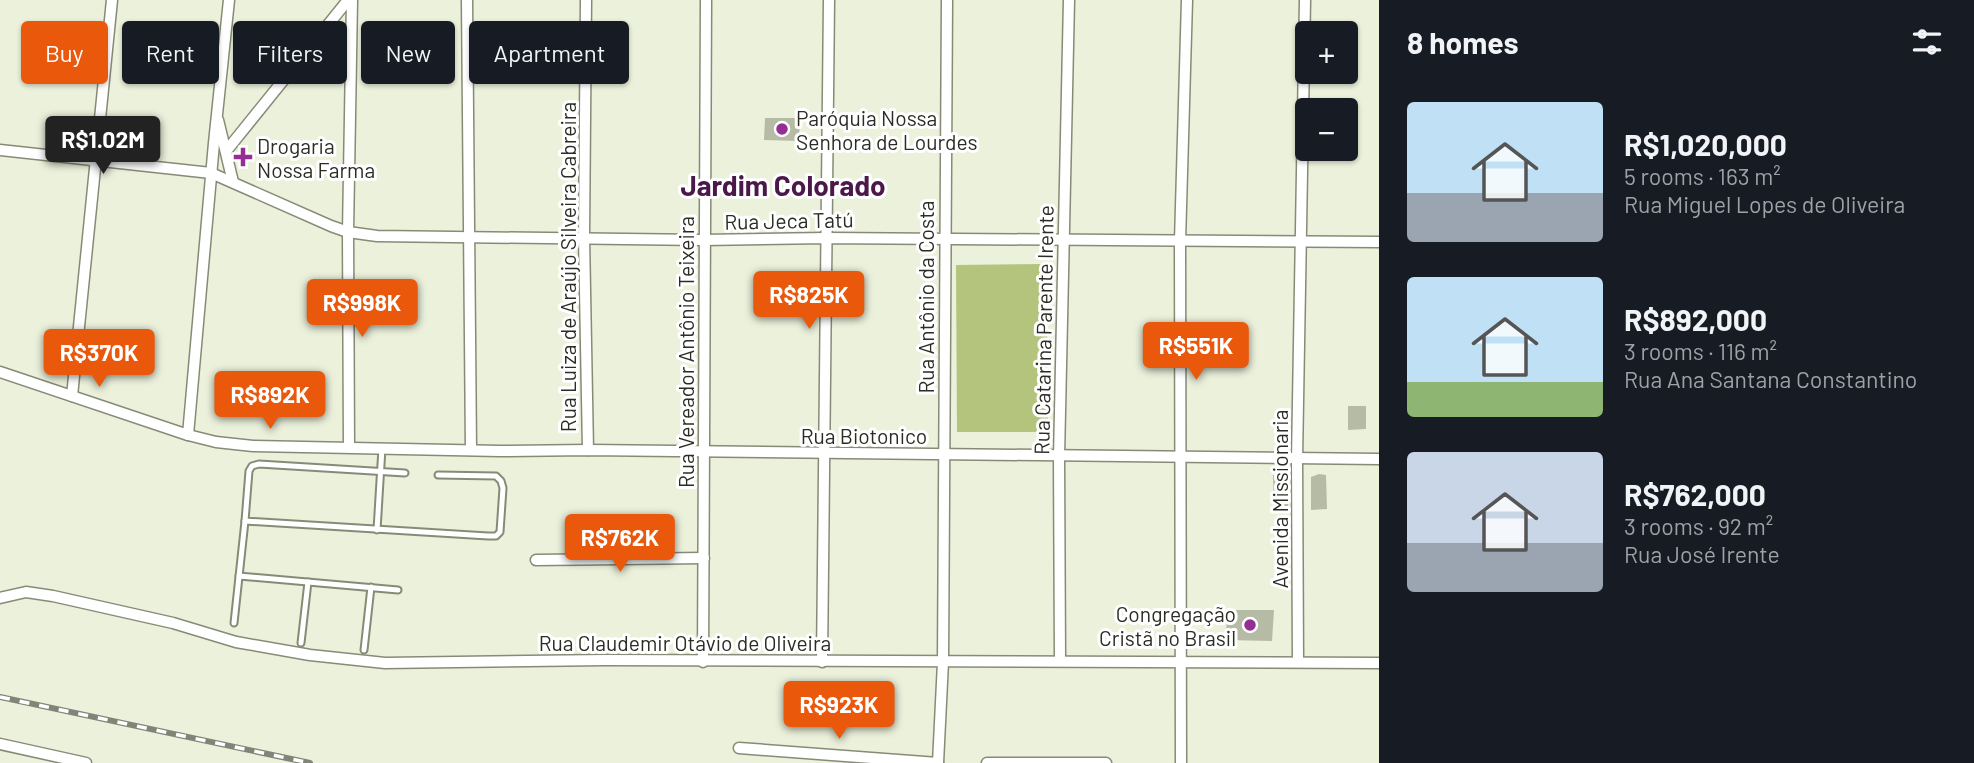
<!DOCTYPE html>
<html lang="en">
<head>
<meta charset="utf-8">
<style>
  :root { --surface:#171b24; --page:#20242c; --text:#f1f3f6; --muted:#9ea1a6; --accent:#ea580c }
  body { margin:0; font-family:Barlow,sans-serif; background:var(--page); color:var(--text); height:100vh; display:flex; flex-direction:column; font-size:26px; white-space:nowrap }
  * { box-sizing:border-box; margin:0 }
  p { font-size:23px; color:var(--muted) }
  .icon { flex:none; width:38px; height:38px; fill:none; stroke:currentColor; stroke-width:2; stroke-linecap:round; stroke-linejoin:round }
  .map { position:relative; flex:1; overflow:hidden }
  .panel { display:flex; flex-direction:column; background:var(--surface); width:595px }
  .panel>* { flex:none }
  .guide { position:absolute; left:21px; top:21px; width:665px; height:63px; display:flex; gap:14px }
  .buttons { position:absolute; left:1295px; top:21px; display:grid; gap:14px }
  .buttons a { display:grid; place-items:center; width:63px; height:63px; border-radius:7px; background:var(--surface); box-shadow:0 2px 5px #0004; font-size:35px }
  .price { position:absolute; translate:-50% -60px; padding:0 16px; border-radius:7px; background:var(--accent); color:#fff; font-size:23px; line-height:46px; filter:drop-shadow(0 2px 4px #0008) }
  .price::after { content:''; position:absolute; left:50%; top:42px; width:21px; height:16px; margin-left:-10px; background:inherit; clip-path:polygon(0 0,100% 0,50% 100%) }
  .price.on { background:#222; color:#fff }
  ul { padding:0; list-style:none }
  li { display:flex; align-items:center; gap:21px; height:175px; padding:0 28px }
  li span { display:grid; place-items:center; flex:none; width:196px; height:140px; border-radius:7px; color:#555 }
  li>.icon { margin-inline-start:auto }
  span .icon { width:84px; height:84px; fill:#fffc; stroke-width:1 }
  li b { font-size:30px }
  h2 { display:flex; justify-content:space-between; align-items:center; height:84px; padding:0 28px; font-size:30px }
  .chip { padding:0 24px; border-radius:7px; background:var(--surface); box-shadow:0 2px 5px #0004; font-size:24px; line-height:63px }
  .chip.on { background:var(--accent); color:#fff }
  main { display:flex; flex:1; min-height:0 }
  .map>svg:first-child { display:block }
  .green { fill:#b4c47c }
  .building { fill:#b6bba6 }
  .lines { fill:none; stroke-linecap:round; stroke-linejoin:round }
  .service-casing { stroke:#868b77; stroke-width:9 }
  .minor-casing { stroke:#868b77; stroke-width:13 }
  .service { stroke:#fff; stroke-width:5 }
  .minor { stroke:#fff; stroke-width:10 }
  .rail-casing { stroke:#818577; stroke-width:6 }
  .rail { stroke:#fff; stroke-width:3.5; stroke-dasharray:10; stroke-linecap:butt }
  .poi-dot { fill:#952e92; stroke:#fff; stroke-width:2.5 }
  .labels { text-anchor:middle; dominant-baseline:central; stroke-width:6; stroke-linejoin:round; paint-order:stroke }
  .poi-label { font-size:21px; fill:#2b2d25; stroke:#fff; text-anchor:start }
  .street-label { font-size:21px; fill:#2b2d25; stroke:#fff }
  .district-label { font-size:28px; font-weight:bold; fill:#4a1949; stroke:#fff }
</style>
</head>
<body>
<main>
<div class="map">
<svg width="1379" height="763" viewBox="0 0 1379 763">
  <rect width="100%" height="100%" fill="#ebf1db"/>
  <polygon class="green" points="1047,264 1048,432 957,432 956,265"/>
  <g class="building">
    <polygon points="765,118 800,118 799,141 764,140"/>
    <polygon points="1348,406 1366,406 1366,429 1348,430"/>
    <polygon points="1319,474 1326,475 1327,509 1311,510 1311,477"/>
    <polygon points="1273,475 1289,475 1288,507 1274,508"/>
    <polygon points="1227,610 1274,610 1272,641 1226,640"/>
  </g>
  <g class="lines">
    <defs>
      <g id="service">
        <polyline points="405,473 259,464 252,466 249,471 245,521 488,536 496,536 500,532 503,488 501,481 496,476 438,475"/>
        <polyline points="377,530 382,448"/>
        <polyline points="239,576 398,590"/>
        <polyline points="234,623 245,521"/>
        <polyline points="301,643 308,582"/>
        <polyline points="364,650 371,587"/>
      </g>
      <g id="minor">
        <polyline points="467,0 471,450"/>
        <polyline points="586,0 584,237 588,450"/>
        <polyline points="218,120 233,182"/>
        <polyline points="0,150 211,173 331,226 348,232 377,236 703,240 826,238 1379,242"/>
        <polyline points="227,150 348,0"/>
        <polyline points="0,372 188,435 216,442 253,446 500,451 588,450 1379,459"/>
        <polyline points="72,396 112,0"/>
        <polyline points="188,435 214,143 229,0"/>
        <polyline points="349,447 348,232 352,0"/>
        <polyline points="536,560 704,558"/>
        <polyline points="0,598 26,592 53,596 173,623 236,642 310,655 385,663 605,660 1379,663"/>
        <polyline points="1060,660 1059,457 1069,0"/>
        <polyline points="703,662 706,0"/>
        <polyline points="822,662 829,0"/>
        <polyline points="1298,662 1297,459 1305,0"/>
        <polyline points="0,744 86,763"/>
        <polyline points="739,748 938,763"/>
        <polyline points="938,763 943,662 947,0"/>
        <polyline points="987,763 1106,763"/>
        <polyline points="1181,763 1180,241 1187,0"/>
      </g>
    </defs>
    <use href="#service" class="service-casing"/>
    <use href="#minor" class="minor-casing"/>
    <use href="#service" class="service"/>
    <use href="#minor" class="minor"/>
    <defs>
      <polyline id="rail" points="0,697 310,763"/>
    </defs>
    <use href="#rail" class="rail-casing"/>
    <use href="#rail" class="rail"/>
  </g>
  <g class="poi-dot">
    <circle cx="782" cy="129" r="7"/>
    <path d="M239.5 146.5h7v7h7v7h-7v7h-7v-7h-7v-7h7z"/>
    <circle cx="1250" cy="625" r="7"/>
  </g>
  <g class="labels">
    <g class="poi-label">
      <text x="796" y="117">Paróquia Nossa<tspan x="796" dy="24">Senhora de Lourdes</tspan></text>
      <text x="257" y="145">Drogaria<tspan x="257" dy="24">Nossa Farma</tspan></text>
      <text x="1236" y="613" text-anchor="end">Congregação<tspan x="1236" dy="24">Cristã no Brasil</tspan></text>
    </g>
    <g class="street-label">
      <text transform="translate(789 220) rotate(-1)">Rua Jeca Tatú</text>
      <text transform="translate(567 267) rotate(-90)">Rua Luiza de Araújo Silveira Cabreira</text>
      <text transform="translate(925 297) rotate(-90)">Rua Antônio da Costa</text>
      <text transform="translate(1043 330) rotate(-89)">Rua Catarina Parente Irente</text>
      <text transform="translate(685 352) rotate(-90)">Rua Vereador Antônio Teixeira</text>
      <text x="864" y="435">Rua Biotonico</text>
      <text transform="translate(1279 499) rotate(-90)">Avenida Missionaria</text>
      <text x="685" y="642">Rua Claudemir Otávio de Oliveira</text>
    </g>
    <g class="district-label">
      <text x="783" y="185">Jardim Colorado</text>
    </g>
  </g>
</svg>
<div class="buttons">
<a>+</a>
<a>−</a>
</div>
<b class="price on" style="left:103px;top:176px">R$1.02M</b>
<b class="price" style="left:809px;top:331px">R$825K</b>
<b class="price" style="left:362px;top:339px">R$998K</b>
<b class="price" style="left:1196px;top:382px">R$551K</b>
<b class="price" style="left:99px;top:389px">R$370K</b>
<b class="price" style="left:270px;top:431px">R$892K</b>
<b class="price" style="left:620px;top:574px">R$762K</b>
<b class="price" style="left:839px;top:741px">R$923K</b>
<div class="guide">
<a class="chip on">Buy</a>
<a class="chip">Rent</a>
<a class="chip">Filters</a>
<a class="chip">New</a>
<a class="chip">Apartment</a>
</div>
</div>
<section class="panel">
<h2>8 homes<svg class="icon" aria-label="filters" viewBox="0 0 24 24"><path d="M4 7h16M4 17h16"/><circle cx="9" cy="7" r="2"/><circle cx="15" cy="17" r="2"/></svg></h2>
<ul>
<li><span style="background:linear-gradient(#bfe0f5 65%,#9aa5b1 0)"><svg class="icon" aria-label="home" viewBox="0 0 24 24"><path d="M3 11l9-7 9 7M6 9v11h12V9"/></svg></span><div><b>R$1,020,000</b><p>5 rooms · 163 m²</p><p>Rua Miguel Lopes de Oliveira</p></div></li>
<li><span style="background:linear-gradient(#bfe0f5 75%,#8fb573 0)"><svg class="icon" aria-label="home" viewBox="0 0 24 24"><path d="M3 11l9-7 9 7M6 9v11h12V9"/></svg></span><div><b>R$892,000</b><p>3 rooms · 116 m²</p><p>Rua Ana Santana Constantino</p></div></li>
<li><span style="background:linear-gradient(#c9d6e8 65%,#9aa5b1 0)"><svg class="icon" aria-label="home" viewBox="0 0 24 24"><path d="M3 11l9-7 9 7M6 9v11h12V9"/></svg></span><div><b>R$762,000</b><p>3 rooms · 92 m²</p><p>Rua José Irente</p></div></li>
</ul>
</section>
</main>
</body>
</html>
